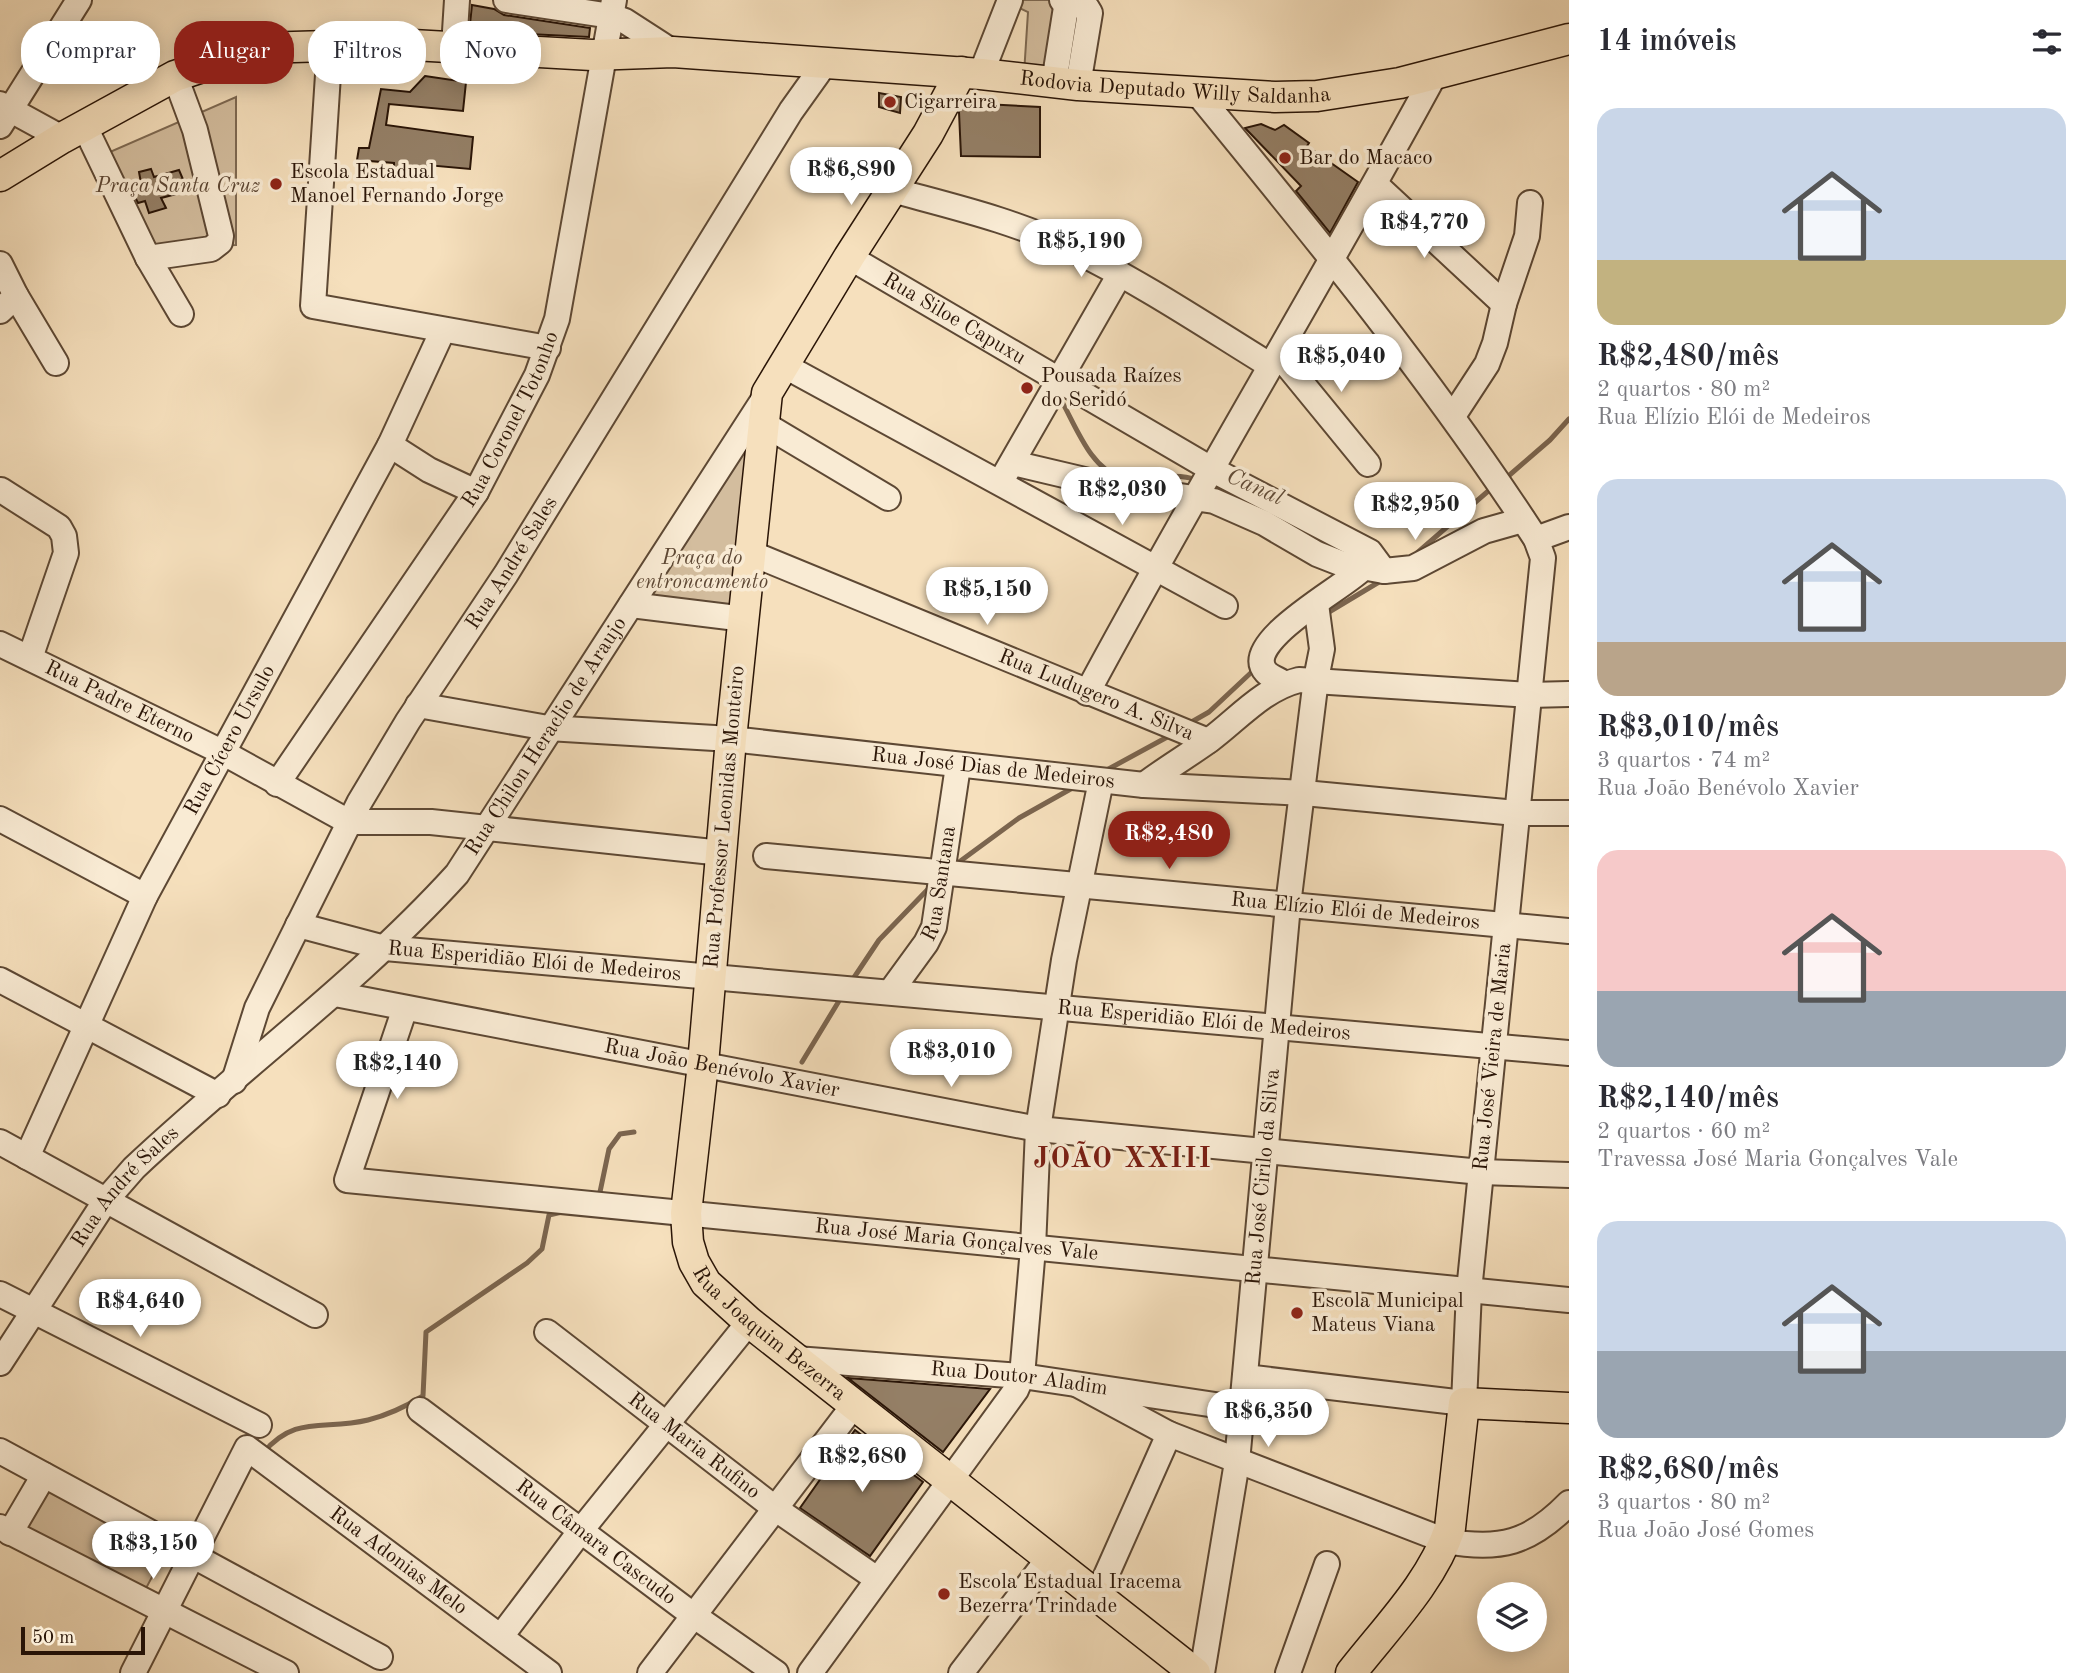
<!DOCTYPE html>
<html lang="pt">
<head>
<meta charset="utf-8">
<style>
  :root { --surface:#fff; --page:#f7f7f7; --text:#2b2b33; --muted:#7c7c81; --accent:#8f2418 }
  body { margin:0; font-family:"Old Standard TT",serif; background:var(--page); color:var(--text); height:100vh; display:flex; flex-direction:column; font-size:26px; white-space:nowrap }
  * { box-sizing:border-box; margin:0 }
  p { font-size:23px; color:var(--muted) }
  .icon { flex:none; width:38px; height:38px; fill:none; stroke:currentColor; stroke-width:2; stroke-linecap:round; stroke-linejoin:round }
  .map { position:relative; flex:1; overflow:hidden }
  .side { display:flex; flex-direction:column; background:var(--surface); width:525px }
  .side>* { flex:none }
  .top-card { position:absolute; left:21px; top:21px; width:665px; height:63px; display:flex; gap:14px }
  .tools { position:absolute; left:1477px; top:1582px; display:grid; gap:14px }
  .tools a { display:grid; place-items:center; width:70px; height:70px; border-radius:50%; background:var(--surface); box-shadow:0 4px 18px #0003; font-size:35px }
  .scale { position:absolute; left:21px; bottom:18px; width:124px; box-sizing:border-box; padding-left:7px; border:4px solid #2a1507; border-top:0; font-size:19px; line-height:24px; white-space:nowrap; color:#2a1507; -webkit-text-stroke:5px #f9ebd4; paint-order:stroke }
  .price { position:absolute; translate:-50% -60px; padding:0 16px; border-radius:24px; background:#fff; color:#222; font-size:23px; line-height:46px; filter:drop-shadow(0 2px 4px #0008) }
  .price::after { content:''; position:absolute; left:50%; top:42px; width:21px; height:16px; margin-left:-10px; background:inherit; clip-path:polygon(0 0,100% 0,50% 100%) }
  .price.on { background:var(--accent); color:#fff }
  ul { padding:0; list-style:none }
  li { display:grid; align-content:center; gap:14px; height:371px; padding:0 28px }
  li span { display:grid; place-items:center; height:217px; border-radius:21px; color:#555 }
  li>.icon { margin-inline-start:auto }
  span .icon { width:126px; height:126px; fill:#fffc; stroke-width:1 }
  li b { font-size:30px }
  h2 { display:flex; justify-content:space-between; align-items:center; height:84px; padding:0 28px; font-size:30px }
  .tag { padding:0 24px; border-radius:28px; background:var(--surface); box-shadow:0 4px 18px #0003; font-size:24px; line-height:63px }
  .tag.on { background:var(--accent); color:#fff }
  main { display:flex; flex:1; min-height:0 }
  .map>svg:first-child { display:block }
  .green { fill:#d3bd9e; stroke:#7e6952; stroke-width:2 }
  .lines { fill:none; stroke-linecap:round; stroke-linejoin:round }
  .stream { stroke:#7b654f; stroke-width:5 }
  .building { fill:#947f66; stroke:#2a1507; stroke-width:2 }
  .minor-casing { stroke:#5d4834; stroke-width:28 }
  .major-casing { stroke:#2a1507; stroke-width:33 }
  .minor { stroke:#f9ebd4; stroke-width:24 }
  .major { stroke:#f6e0bd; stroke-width:30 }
  .poi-dot { fill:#8f2418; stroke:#f9ebd4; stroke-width:2.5 }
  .labels { text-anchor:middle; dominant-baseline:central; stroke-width:7; stroke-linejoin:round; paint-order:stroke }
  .street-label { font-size:21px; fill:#2a1507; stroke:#f9ebd4 }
  .poi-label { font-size:21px; fill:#2a1507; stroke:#f9ebd4; text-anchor:start }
  .park-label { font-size:21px; font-style:italic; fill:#5d4734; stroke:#f9ebd4 }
  .water-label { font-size:23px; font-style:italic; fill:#604b37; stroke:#f9ebd4 }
  .district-label { font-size:28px; font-weight:bold; letter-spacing:2px; fill:#7a1f14; stroke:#f9ebd4 }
</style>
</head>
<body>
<main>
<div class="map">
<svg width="1569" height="1673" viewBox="0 0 1569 1673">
  <rect width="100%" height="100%" fill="#f6e0bd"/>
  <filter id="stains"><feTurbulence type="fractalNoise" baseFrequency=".00286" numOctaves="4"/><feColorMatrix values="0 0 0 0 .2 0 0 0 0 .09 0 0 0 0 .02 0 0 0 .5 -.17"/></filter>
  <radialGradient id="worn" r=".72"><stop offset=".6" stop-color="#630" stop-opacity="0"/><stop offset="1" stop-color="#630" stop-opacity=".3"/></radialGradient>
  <g class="green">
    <polygon points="1017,0 1096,0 1084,77 1024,74 1028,12 1013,5"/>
    <polygon points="236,97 236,245 143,248 103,155"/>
    <polygon points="750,437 731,608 648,595"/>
    <polygon points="36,1485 167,1549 144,1592 12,1526"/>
  </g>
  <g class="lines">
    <g class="stream">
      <path d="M 1058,395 C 1074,420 1089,469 1121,477 C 1145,482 1169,471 1197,480"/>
      <polyline points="1505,479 1550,440 1569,419"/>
      <polyline points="1417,553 1494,486"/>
      <polyline points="1324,615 1384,579"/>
      <polyline points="1188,724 1209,712 1256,668"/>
      <polyline points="1103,772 1171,735"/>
      <polyline points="955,865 1019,818 1076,786"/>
      <polyline points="851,982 879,940 932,885"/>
      <polyline points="802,1062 842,996"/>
      <polyline points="595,1196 600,1192 609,1149 620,1134 634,1132"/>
      <path d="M 263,1453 C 296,1414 324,1431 368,1420 C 388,1415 405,1407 423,1396 L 426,1332 L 527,1263 L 542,1249 L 549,1215 L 562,1212"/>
    </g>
  </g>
  <g class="building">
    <polygon points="472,5 494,9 504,15 590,28 589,37 506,33 470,24"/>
    <polygon points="425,76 466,82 463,111 389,104 386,125 473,137 470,169 427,165 427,174 394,171 394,163 357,160 359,148 369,148 381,89 410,92"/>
    <polygon points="879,93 901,97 900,113 879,107"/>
    <polygon points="964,103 1040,107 1040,157 961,156 959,112"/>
    <polygon points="1261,124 1275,130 1284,125 1309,143 1307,146 1358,182 1330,233 1296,191 1301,186 1245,128"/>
    <polygon points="151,169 154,177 179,170 188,191 161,198 166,208 149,213 145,201 138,203 129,185 141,183 139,172"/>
    <polygon points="848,1378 990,1389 943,1452"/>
    <polygon points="855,1430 923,1482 870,1556 800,1508"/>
  </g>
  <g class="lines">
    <defs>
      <g id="minor">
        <polyline points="506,0 611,16 625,21 673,52"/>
        <polyline points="1062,0 1087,8 1090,13 1078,85"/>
        <polyline points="330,44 313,306 548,348"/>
        <polyline points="454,47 457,0"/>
        <polyline points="981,74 1010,0"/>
        <polyline points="1054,83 1067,1"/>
        <path d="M 1198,94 C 1316,238 1434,382 1536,539 L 1543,558 L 1469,1291 L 1464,1403 L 1245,1377"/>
        <polyline points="0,104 62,138"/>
        <polyline points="84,125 148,258 181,314"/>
        <polyline points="0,126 79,0"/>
        <polyline points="1375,184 1504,304"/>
        <path d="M 892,190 C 954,207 1016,221 1074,250 C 1142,283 1206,326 1271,366"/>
        <path id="s1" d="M 849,257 L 1213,470 L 1370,552 L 1384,571"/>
        <polyline points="148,258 211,249 220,242 221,236 195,130 175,76"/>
        <polyline points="0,264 16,296 0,311"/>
        <polyline points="16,296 56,363"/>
        <polyline points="1278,354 1368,464"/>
        <polyline points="783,365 1225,606"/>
        <polyline points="1453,416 1487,364 1495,343 1504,304 1527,236 1530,203"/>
        <polyline points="764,424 888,498"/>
        <polyline points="390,445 429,470 476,492"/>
        <polyline points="1013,463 1106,485 1214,501 1264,523 1317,554 1340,563 1384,571 1413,568 1484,531 1523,520"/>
        <polyline points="1004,476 1120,274"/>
        <polyline points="1,490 59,527 64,536 66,553 30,658"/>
        <polyline points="1536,539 1569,527"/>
        <path id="s2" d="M 753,554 L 1208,741"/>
        <polyline points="631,605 745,619"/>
        <path id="s3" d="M 0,644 L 222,752 L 349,822 L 431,822 L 722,853"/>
        <path d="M 1285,684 C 1280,680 1270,677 1266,672 C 1239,642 1347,586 1363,568"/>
        <path d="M 1087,693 C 1199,484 1323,281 1436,72"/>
        <path id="s4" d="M 418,705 L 548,728 L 731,739 L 1144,785 L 1304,793 L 1516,813 L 1569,813"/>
        <path id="s5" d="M 277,784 L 476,492 L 537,375 L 557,319 L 614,0"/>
        <path d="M 1144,785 C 1165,769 1189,755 1211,739 C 1239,718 1263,689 1299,680 L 1529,695 L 1569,694"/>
        <polyline points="0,819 145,896"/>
        <path id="s6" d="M 766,856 L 1569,931"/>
        <path id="s7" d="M 298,925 L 385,948 L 1569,1053"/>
        <polyline points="0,980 218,1095"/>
        <path id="s8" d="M 891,991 L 926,943 L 934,927 L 958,766"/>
        <path id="s9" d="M 335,994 L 1038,1129 L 1481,1172 L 1569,1175"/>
        <path id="s10" d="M 405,1008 L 347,1180 L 1569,1300"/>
        <path id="s11" d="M 234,1081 L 257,1008 L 359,803 L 408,721 L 506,574 L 791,111 L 826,62"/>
        <polyline points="0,1142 315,1315"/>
        <path id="s12" d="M 27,1157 L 145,896 L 390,445 L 443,330"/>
        <polyline points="0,1294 259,1425"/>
        <path id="s13" d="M 547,1332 L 776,1509 L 877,1579"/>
        <path id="s14" d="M 796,1359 L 1022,1376 L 1242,1409"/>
        <path id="s15" d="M 0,1363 L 106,1200 L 134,1168 C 240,1068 359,982 457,874 L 767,394"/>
        <path d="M 1078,1385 L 1169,1434 L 1446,1541 C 1500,1551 1530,1543 1569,1503"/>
        <path id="s16" d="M 420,1410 L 693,1615 L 776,1673"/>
        <polyline points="0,1451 380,1657"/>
        <polyline points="0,1527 286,1673"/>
        <polyline points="10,1533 44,1475"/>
        <polyline points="1097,1596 1169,1434"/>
        <polyline points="502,1635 582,1529 749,1322"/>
        <path id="s17" d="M 133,1673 L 247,1448 L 549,1673"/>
        <polyline points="650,1673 854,1405"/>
        <polyline points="810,1673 1016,1390 1022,1376 1033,1248 1038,1129 1064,960 1101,781"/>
        <polyline points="961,1673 1049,1558"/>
        <path id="s18" d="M 1202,1673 L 1237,1462 L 1288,905 L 1316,679 L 1322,649 L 1316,604"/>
        <polyline points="1288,1673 1327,1564"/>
      </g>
      <g id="major">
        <path id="s19" d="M 961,72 L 928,134 L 849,257 L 767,393 L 731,739 L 703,1064 L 686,1213 L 688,1242 L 694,1262 L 706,1283 L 749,1322 L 1195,1673"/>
        <path id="s20" d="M 0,176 L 62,138 L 175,76 L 260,48 L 395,44 L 592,55 L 673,52 L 981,74 L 1078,85 L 1275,97 L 1317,96 L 1400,83 L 1569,39"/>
        <path d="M 1351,1673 C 1386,1628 1432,1582 1450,1528 L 1464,1403 L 1569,1408"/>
      </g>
    </defs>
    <use href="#minor" class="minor-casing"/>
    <use href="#major" class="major-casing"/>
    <use href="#minor" class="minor"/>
    <use href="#major" class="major"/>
  </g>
  <g class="poi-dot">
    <circle cx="890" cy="102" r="7"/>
    <circle cx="1285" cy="158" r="7"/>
    <circle cx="276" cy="184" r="7"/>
    <circle cx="1027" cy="388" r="7"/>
    <circle cx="1297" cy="1313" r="7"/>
    <circle cx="944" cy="1594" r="7"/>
  </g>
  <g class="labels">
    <g class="street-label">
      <text stroke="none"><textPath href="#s20" startOffset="1208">Rodovia Deputado Willy Saldanha</textPath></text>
      <text stroke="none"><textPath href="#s1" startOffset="122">Rua Siloe Capuxu</textPath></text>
      <text stroke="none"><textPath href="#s5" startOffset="434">Rua Coronel Totonho</textPath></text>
      <text stroke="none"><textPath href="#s11" startOffset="590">Rua André Sales</textPath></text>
      <text stroke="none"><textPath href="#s2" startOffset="371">Rua Ludugero A. Silva</textPath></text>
      <text stroke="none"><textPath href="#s3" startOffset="133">Rua Padre Eterno</textPath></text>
      <text stroke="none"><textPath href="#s15" startOffset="838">Rua Chilon Heraclio de Araujo</textPath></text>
      <text stroke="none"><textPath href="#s12" startOffset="464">Rua Cícero Ursulo</textPath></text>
      <text stroke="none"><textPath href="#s4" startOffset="579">Rua José Dias de Medeiros</textPath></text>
      <text transform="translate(725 817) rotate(-85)">Rua Professor Leonidas Monteiro</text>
      <text stroke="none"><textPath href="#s8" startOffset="121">Rua Santana</textPath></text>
      <text stroke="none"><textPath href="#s6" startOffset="592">Rua Elízio Elói de Medeiros</textPath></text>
      <text stroke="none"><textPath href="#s7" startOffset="240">Rua Esperidião Elói de Medeiros</textPath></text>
      <text stroke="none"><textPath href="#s7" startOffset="912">Rua Esperidião Elói de Medeiros</textPath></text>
      <text transform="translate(1493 1057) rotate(-84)">Rua José Vieira de Maria</text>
      <text stroke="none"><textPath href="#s9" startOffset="394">Rua João Benévolo Xavier</textPath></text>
      <text stroke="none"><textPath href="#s18" startOffset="500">Rua José Cirilo da Silva</textPath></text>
      <text stroke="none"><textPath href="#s15" startOffset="217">Rua André Sales</textPath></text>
      <text stroke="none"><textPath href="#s10" startOffset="794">Rua José Maria Gonçalves Vale</textPath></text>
      <text stroke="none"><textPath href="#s19" startOffset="1354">Rua Joaquim Bezerra</textPath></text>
      <text stroke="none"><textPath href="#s14" startOffset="224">Rua Doutor Aladim</textPath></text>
      <text stroke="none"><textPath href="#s13" startOffset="186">Rua Maria Rufino</textPath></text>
      <text stroke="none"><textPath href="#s16" startOffset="220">Rua Câmara Cascudo</textPath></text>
      <text stroke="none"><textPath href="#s17" startOffset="441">Rua Adonias Melo</textPath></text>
    </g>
    <g class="poi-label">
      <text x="904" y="102">Cigarreira</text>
      <text x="1299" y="158">Bar do Macaco</text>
      <text x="290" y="172">Escola Estadual<tspan x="290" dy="24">Manoel Fernando Jorge</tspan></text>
      <text x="1041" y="376">Pousada Raízes<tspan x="1041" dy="24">do Seridó</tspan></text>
      <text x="1311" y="1301">Escola Municipal<tspan x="1311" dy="24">Mateus Viana</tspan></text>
      <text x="958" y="1582">Escola Estadual Iracema<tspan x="958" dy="24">Bezerra Trindade</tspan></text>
    </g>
    <g class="park-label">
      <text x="178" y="186">Praça Santa Cruz</text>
      <text x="702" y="558">Praça do<tspan x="702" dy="24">entroncamento</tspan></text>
    </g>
    <g class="water-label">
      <text transform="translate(1255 487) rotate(24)">Canal</text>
    </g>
    <g class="district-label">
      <text x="1123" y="1160">JOÃO XXIII</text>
    </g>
  </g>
  <rect width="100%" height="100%" filter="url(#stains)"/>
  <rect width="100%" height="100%" fill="url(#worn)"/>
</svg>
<div class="tools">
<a><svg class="icon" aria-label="layers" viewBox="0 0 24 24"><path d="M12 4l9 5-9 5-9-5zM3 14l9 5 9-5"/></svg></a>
</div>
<div class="scale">50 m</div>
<b class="price" style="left:851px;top:207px">R$6,890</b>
<b class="price" style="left:1424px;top:260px">R$4,770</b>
<b class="price" style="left:1081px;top:279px">R$5,190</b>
<b class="price" style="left:1341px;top:394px">R$5,040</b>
<b class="price" style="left:1122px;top:527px">R$2,030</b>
<b class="price" style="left:1415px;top:542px">R$2,950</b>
<b class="price" style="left:987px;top:627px">R$5,150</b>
<b class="price on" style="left:1169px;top:871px">R$2,480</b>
<b class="price" style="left:951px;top:1089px">R$3,010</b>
<b class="price" style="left:397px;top:1101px">R$2,140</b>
<b class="price" style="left:140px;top:1339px">R$4,640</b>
<b class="price" style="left:1268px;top:1449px">R$6,350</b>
<b class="price" style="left:862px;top:1494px">R$2,680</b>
<b class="price" style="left:153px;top:1581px">R$3,150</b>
<div class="top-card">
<a class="tag">Comprar</a>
<a class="tag on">Alugar</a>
<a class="tag">Filtros</a>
<a class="tag">Novo</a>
</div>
</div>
<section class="side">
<h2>14 imóveis<svg class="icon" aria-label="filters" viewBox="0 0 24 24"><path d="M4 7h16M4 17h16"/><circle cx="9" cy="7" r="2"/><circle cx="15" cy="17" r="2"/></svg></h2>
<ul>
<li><span style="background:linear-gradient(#c9d6e8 70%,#c2b280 0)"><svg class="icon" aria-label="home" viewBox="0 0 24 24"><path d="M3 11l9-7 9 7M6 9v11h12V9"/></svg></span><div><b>R$2,480/mês</b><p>2 quartos · 80 m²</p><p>Rua Elízio Elói de Medeiros</p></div></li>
<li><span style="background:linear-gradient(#c9d6e8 75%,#b9a48a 0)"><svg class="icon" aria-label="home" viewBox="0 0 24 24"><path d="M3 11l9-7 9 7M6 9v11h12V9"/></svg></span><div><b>R$3,010/mês</b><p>3 quartos · 74 m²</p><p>Rua João Benévolo Xavier</p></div></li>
<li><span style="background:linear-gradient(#f6c9c9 65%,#9aa5b1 0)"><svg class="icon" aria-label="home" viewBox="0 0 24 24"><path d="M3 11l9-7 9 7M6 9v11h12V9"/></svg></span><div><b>R$2,140/mês</b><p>2 quartos · 60 m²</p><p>Travessa José Maria Gonçalves Vale</p></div></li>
<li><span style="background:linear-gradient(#c9d6e8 60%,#9aa5b1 0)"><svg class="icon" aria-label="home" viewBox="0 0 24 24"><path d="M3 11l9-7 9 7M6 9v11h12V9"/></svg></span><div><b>R$2,680/mês</b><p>3 quartos · 80 m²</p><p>Rua João José Gomes</p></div></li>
</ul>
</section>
</main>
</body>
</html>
